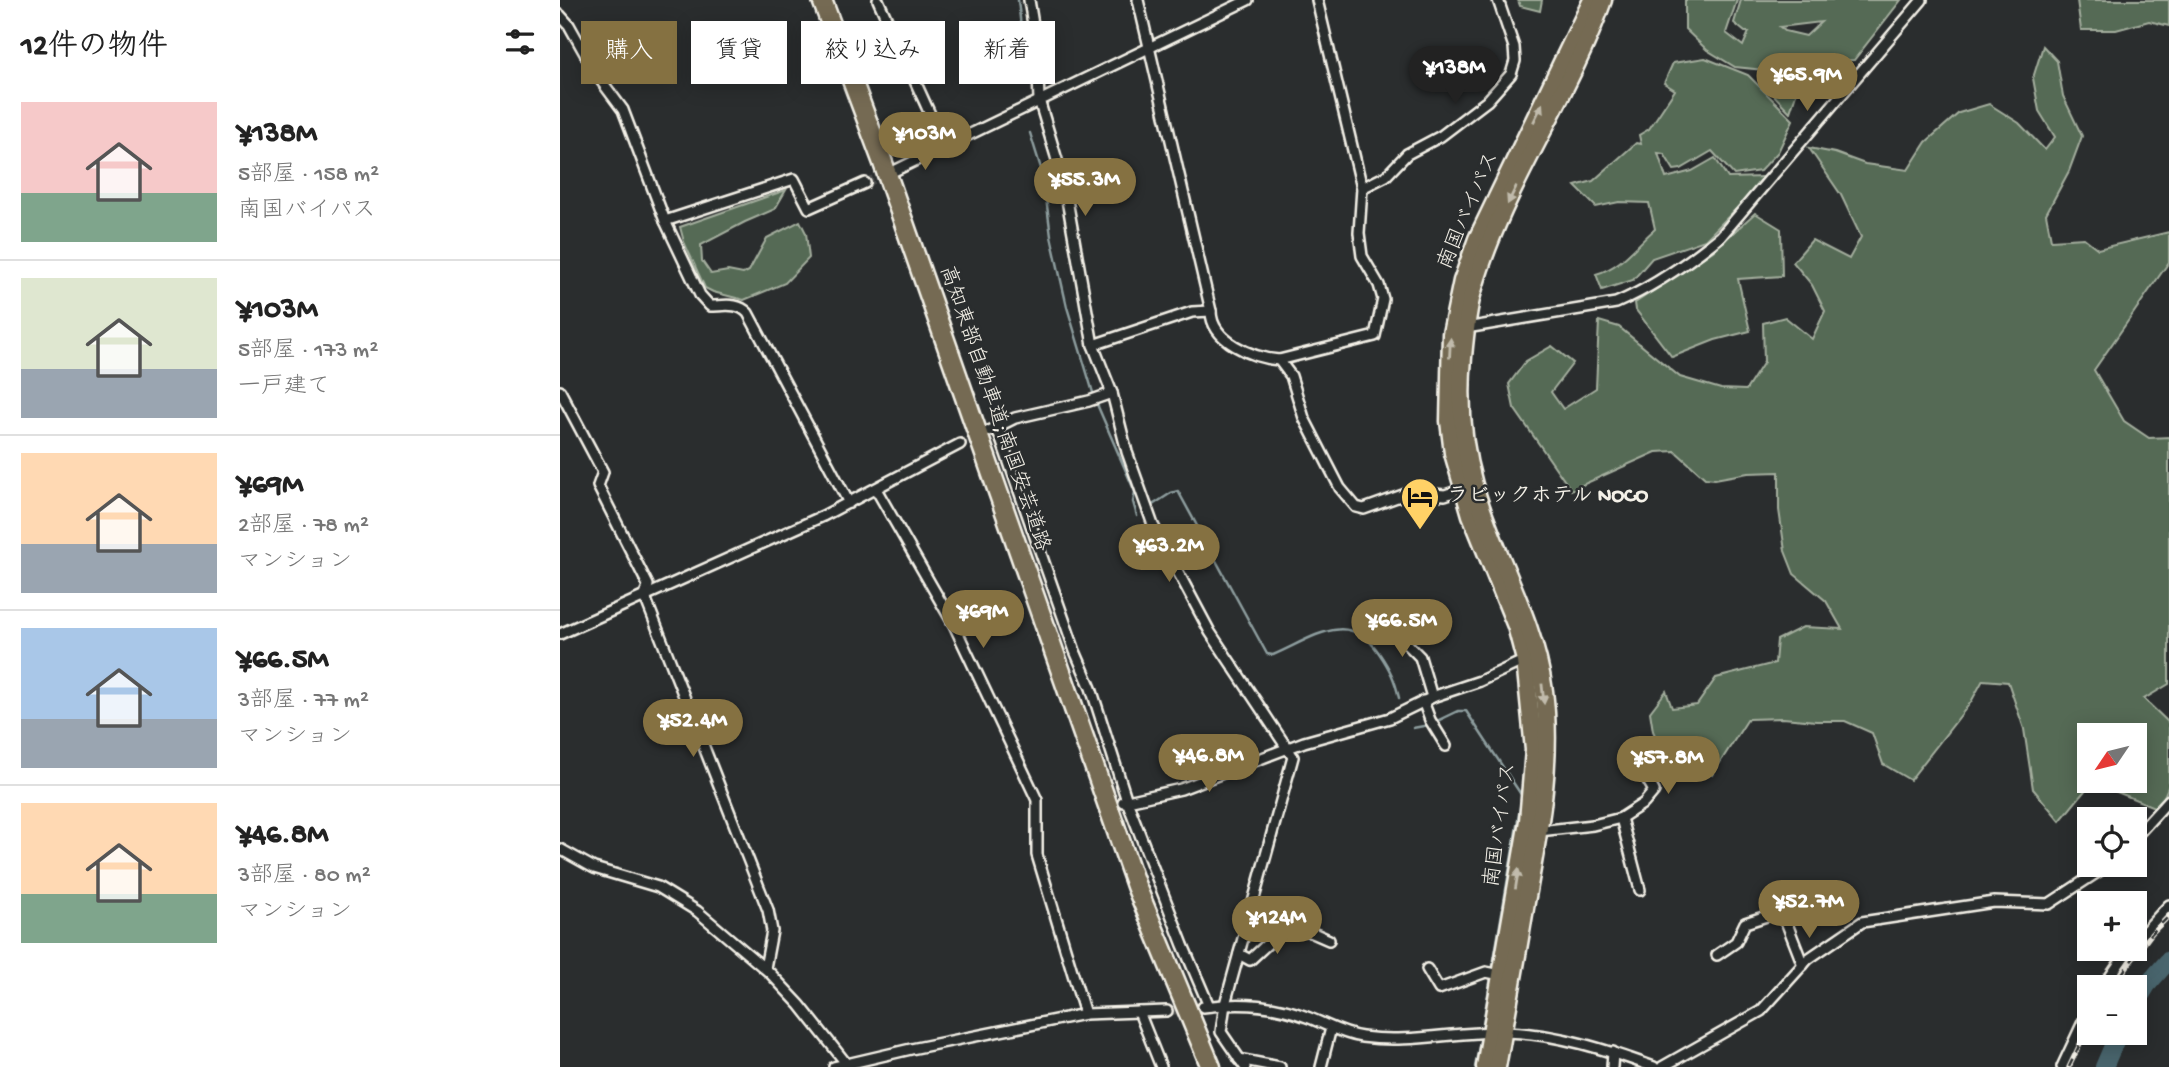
<!DOCTYPE html>
<html lang="ja">
<head>
<meta charset="utf-8">
<style>
  :root { --surface:#fff; --page:#f6f6f6; --text:#222; --muted:#767676; --line:#e0e0e0; --accent:#857141 }
  body { margin:0; font-family:"Gochi Hand","Klee One",sans-serif; background:var(--page); color:var(--text); height:100vh; display:flex; flex-direction:column; font-size:26px; white-space:nowrap }
  * { box-sizing:border-box; margin:0 }
  p { font-size:23px; color:var(--muted) }
  .icon { flex:none; width:38px; height:38px; fill:none; stroke:currentColor; stroke-width:2; stroke-linecap:round; stroke-linejoin:round }
  .map { position:relative; flex:1; overflow:hidden }
  .drawer { display:flex; flex-direction:column; background:var(--surface); width:560px }
  .drawer>* { flex:none }
  .guide { position:absolute; left:21px; top:21px; width:665px; height:63px; display:flex; gap:14px }
  .needle { width:46px; rotate:235deg }
  .controls { position:absolute; left:1517px; top:723px; display:grid; gap:14px }
  .controls a { display:grid; place-items:center; width:70px; height:70px; border-radius:0px; background:var(--surface); box-shadow:0 4px 18px #0003; font-size:35px }
  .price { position:absolute; translate:-50% -60px; padding:0 16px; border-radius:24px; background:var(--accent); color:#fff; font-size:23px; line-height:46px; filter:drop-shadow(0 2px 4px #0008) }
  .price::after { content:''; position:absolute; left:50%; top:42px; width:21px; height:16px; margin-left:-10px; background:inherit; clip-path:polygon(0 0,100% 0,50% 100%) }
  .price.current { background:#222; color:#fff }
  ul { padding:0; list-style:none }
  li { display:flex; align-items:center; gap:21px; height:175px; padding:0 21px }
  li+li { border-top:2px solid var(--line) }
  li span { display:grid; place-items:center; flex:none; width:196px; height:140px; border-radius:0px; color:#555 }
  li>.icon { margin-inline-start:auto }
  span .icon { width:84px; height:84px; fill:#fffc; stroke-width:1 }
  li b { font-size:30px }
  h2 { display:flex; justify-content:space-between; align-items:center; height:84px; padding:0 21px; font-size:30px }
  .tag { padding:0 24px; border-radius:0px; background:var(--surface); box-shadow:0 4px 18px #0003; font-size:24px; line-height:63px }
  .tag.current { background:var(--accent); color:#fff }
  main { display:flex; flex:1; min-height:0 }
  .map>svg:first-child { display:block }
  .green { fill:#546a55; stroke:#a4ae9e; stroke-width:2; fill-rule:evenodd }
  .lines { fill:none; stroke-linecap:round; stroke-linejoin:round }
  .stream { stroke:#8d9d9e; stroke-width:2.5 }
  .river { stroke:#49656d; stroke-width:18 }
  .minor-tunnel { stroke:#484a4a; stroke-width:9; stroke-dasharray:9 4.5; stroke-linecap:butt }
  .minor-casing { stroke:#f4f1e8; stroke-width:14 }
  .trunk-casing { stroke:#f4f1e8; stroke-width:21 }
  .motorway-casing { stroke:#f4f1e8; stroke-width:23 }
  .minor { stroke:#2a2d2e; stroke-width:9 }
  .trunk { stroke:#746b52; stroke-width:16 }
  .motorway { stroke:#746b52; stroke-width:18 }
  .rail-casing { stroke:#f4f1e8; stroke-width:5 }
  .rail { stroke:#2a2d2e; stroke-width:2.5; stroke-dasharray:8; stroke-linecap:butt }
  .oneway { fill:#c1bbac }
  .labels { text-anchor:middle; dominant-baseline:central; stroke-width:5; stroke-linejoin:round; paint-order:stroke }
  .street-label { font-size:21px; fill:#f4f1e8; stroke:#2a2d2e }
  .poi-label { font-size:21px; font-weight:bold; fill:#f4f1e8; stroke:#2a2d2e; text-anchor:start }
</style>
</head>
<body>
<main>
<section class="drawer">
<h2>12件の物件<svg class="icon" aria-label="filters" viewBox="0 0 24 24"><path d="M4 7h16M4 17h16"/><circle cx="9" cy="7" r="2"/><circle cx="15" cy="17" r="2"/></svg></h2>
<ul>
<li><span style="background:linear-gradient(#f6c9c9 65%,#7fa58c 0)"><svg class="icon" aria-label="home" viewBox="0 0 24 24"><path d="M3 11l9-7 9 7M6 9v11h12V9"/></svg></span><div><b>¥138M</b><p>5部屋 · 158 m²</p><p>南国バイパス</p></div></li>
<li><span style="background:linear-gradient(#dfe7d0 65%,#9aa5b1 0)"><svg class="icon" aria-label="home" viewBox="0 0 24 24"><path d="M3 11l9-7 9 7M6 9v11h12V9"/></svg></span><div><b>¥103M</b><p>5部屋 · 173 m²</p><p>一戸建て</p></div></li>
<li><span style="background:linear-gradient(#ffd9b3 65%,#9aa5b1 0)"><svg class="icon" aria-label="home" viewBox="0 0 24 24"><path d="M3 11l9-7 9 7M6 9v11h12V9"/></svg></span><div><b>¥69M</b><p>2部屋 · 78 m²</p><p>マンション</p></div></li>
<li><span style="background:linear-gradient(#a9c7e8 65%,#9aa5b1 0)"><svg class="icon" aria-label="home" viewBox="0 0 24 24"><path d="M3 11l9-7 9 7M6 9v11h12V9"/></svg></span><div><b>¥66.5M</b><p>3部屋 · 77 m²</p><p>マンション</p></div></li>
<li><span style="background:linear-gradient(#ffd9b3 65%,#7fa58c 0)"><svg class="icon" aria-label="home" viewBox="0 0 24 24"><path d="M3 11l9-7 9 7M6 9v11h12V9"/></svg></span><div><b>¥46.8M</b><p>3部屋 · 80 m²</p><p>マンション</p></div></li>
</ul>
</section>
<div class="map">
<svg width="1609" height="1067" viewBox="0 0 1609 1067">
  <rect width="100%" height="100%" fill="#2a2d2e"/>
  <filter id="ink" filterUnits="userSpaceOnUse"><feTurbulence type="fractalNoise" baseFrequency=".0143" numOctaves="2"/><feDisplacementMap in="SourceGraphic" scale="14" xChannelSelector="R" yChannelSelector="G"/><feConvolveMatrix kernelMatrix="1 2 1 2 8 2 1 2 1" color-interpolation-filters="sRGB"/></filter>
  <g filter="url(#ink)">
    <g class="green">
      <polygon points="958,0 982,0 980,11 960,6"/>
      <path d="M 1125,0 L 1177,0 L 1166,33 L 1183,46 L 1189,32 L 1185,32 L 1174,23 L 1181,0 L 1341,0 L 1294,60 L 1251,61 L 1237,91 L 1230,112 L 1208,89 L 1204,70 L 1175,67 L 1147,50 L 1125,29 ZM 1261,22 L 1246,36 L 1225,31 L 1220,27 Z"/>
      <polygon points="1517,0 1609,0 1609,26 1589,21 1556,30 1521,30"/>
      <path d="M 1483,46 L 1497,61 L 1503,96 L 1522,136 L 1509,171 L 1486,214 L 1491,240 L 1524,238 L 1538,249 L 1609,232 L 1609,262 L 1534,370 L 1564,421 L 1589,438 L 1609,437 L 1609,684 L 1584,699 L 1609,723 L 1609,785 L 1599,809 L 1532,782 L 1500,821 L 1473,789 L 1464,729 L 1448,682 L 1423,680 L 1411,702 L 1350,780 L 1323,764 L 1312,733 L 1285,721 L 1256,721 L 1223,718 L 1188,719 L 1152,775 L 1098,742 L 1093,731 L 1090,712 L 1106,691 L 1112,708 L 1137,705 L 1156,678 L 1215,663 L 1217,640 L 1243,627 L 1282,629 L 1266,601 L 1234,574 L 1225,551 L 1219,510 L 1219,472 L 1188,473 L 1155,479 L 1145,478 L 1115,451 L 1096,452 L 1011,490 L 954,408 L 949,384 L 966,361 L 992,346 L 1013,363 L 991,392 L 1003,409 L 1036,388 L 1039,321 L 1059,327 L 1120,377 L 1161,389 L 1186,390 L 1204,362 L 1203,323 L 1225,317 L 1252,339 L 1265,311 L 1252,285 L 1233,262 L 1252,240 L 1289,259 L 1301,237 L 1281,195 L 1249,148 L 1275,153 L 1305,164 L 1348,170 L 1366,142 L 1399,113 L 1429,104 L 1459,123 L 1485,150 L 1495,137 L 1479,111 L 1473,78 ZM 1530,735 L 1575,735 L 1575,780 L 1530,780 Z"/>
      <path d="M 1145,58 L 1188,75 L 1233,120 L 1218,152 L 1200,171 L 1174,175 L 1152,151 L 1121,169 L 1114,170 L 1104,154 L 1098,153 L 1106,178 L 1132,171 L 1155,158 L 1168,178 L 1203,177 L 1190,195 L 1145,240 L 1092,258 L 1073,280 L 1042,290 L 1036,274 C 1062,267 1076,245 1095,229 L 1089,203 L 1059,202 L 1036,207 L 1015,186 L 1033,181 L 1076,143 L 1081,144 L 1079,135 L 1089,129 L 1115,90 L 1104,83 L 1113,63 Z"/>
      <polygon points="226,190 215,209 185,222 141,245 142,261 151,274 168,271 183,274 189,271 207,238 240,221 246,233 249,258 225,283 184,300 153,292 145,288 124,242 120,227"/>
      <polygon points="1195,213 1221,229 1222,276 1178,279 1190,331 1155,340 1112,357 1076,310 1075,303 1153,251"/>
    </g>
    <g class="lines">
      <g class="stream">
        <polyline points="458,0 467,82"/>
        <polyline points="470,133 483,175 491,236 507,307 534,396"/>
        <polyline points="536,402 575,492 573,502 577,516"/>
        <path d="M 591,506 L 611,493 L 618,491 L 707,654 L 713,655 C 753,638 788,608 819,653 C 830,669 835,680 839,698"/>
        <polyline points="875,722 898,711 906,711 962,796 932,971"/>
        <polyline points="853,728 869,725"/>
        <polyline points="922,1029 931,977"/>
        <polyline points="915,1067 921,1036"/>
      </g>
      <g class="river">
        <polyline points="1575,1005 1587,985 1609,960"/>
        <polyline points="1544,1067 1559,1032"/>
      </g>
      <g class="minor-tunnel">
        <polyline points="305,183 329,173"/>
        <polyline points="607,1011 643,1007"/>
      </g>
      <defs>
        <g id="minor">
          <polyline points="318,0 385,147"/>
          <polyline points="469,0 477,49 479,100 504,183 533,345 552,393 567,452 582,494 593,525 650,632 733,757 665,1004 661,1032 685,1067"/>
          <path d="M 578,0 L 651,311 C 651,341 693,358 719,360 L 815,336 L 823,299 L 819,285 L 802,256 L 799,233 L 802,188 L 757,0"/>
          <path d="M 0,15 L 9,25 L 37,75 L 63,110 L 105,221 L 140,295 L 150,306 C 164,306 178,302 188,313 L 289,503"/>
          <polyline points="334,171 688,0"/>
          <polyline points="802,188 826,176 847,154 881,136 927,101 951,74 955,61 954,47 938,0"/>
          <polyline points="105,221 234,179 249,208 305,183"/>
          <path d="M 906,328 L 1056,303 C 1094,287 1129,262 1161,236 L 1362,0"/>
          <polyline points="533,345 632,312 651,311"/>
          <polyline points="719,360 731,376 744,418 780,488 796,507 804,509 851,492 885,495 905,488"/>
          <polyline points="0,391 43,472 38,486 88,585 85,597 208,910 212,931 205,968"/>
          <polyline points="437,428 515,651 531,688 567,801 623,945 649,1006"/>
          <polyline points="427,432 455,418 529,401 552,393"/>
          <polyline points="316,489 394,625 477,800 477,855 525,1014"/>
          <polyline points="821,617 860,657 872,697"/>
          <polyline points="0,634 263,516 400,444"/>
          <polyline points="863,701 870,720 886,746"/>
          <polyline points="563,802 621,789 744,742 830,718 875,696 920,681 965,660"/>
          <polyline points="1061,818 1084,803 1094,791 1074,757"/>
          <polyline points="979,831 1033,825 1061,818 1080,890"/>
          <polyline points="1575,837 1609,800"/>
          <polyline points="0,849 34,868 98,887 137,911 210,973 240,1005 289,1067"/>
          <polyline points="1575,942 1609,905"/>
          <polyline points="679,954 690,960 730,923 769,940"/>
          <polyline points="1157,955 1176,942 1185,923 1222,911 1243,965"/>
          <polyline points="867,969 879,989 926,972 941,975"/>
          <polyline points="1543,987 1570,948"/>
          <path d="M 643,1007 C 678,1002 714,1004 747,1017 C 766,1024 782,1034 802,1037 C 850,1044 897,1031 945,1032 C 996,1033 1047,1050 1094,1067"/>
          <polyline points="579,1012 601,1067"/>
          <polyline points="679,1059 720,1067"/>
          <polyline points="274,1067 351,1049 525,1014 607,1011"/>
          <polyline points="761,1067 771,1028"/>
          <polyline points="1052,1067 1053,1052"/>
          <polyline points="1102,1067 1201,1011 1248,959 1302,922 1434,902 1489,904 1550,864"/>
          <polyline points="1502,1067 1530,1007"/>
        </g>
        <g id="trunk">
          <polyline points="925,1067 968,821 974,750 965,660 956,626 911,515 893,453 889,421 891,334 902,281 917,239 1032,0"/>
          <path d="M 937,1067 C 947,1012 957,957 966,902 C 979,831 993,762 984,691 C 974,617 934,555 914,485 C 902,443 899,400 903,357 C 905,335 907,312 913,291 C 942,188 1008,100 1043,0"/>
        </g>
        <polyline id="motorway" points="262,0 323,163 576,886 651,1067"/>
      </defs>
      <use href="#minor" class="minor-casing"/>
      <use href="#trunk" class="trunk-casing"/>
      <use href="#motorway" class="motorway-casing"/>
      <use href="#minor" class="minor"/>
      <use href="#trunk" class="trunk"/>
      <use href="#motorway" class="motorway"/>
      <defs>
        <g id="rail">
          <polyline points="1552,987 1592,933 1609,916"/>
          <polyline points="1509,1067 1530,1023"/>
        </g>
      </defs>
      <use href="#rail" class="rail-casing"/>
      <use href="#rail" class="rail"/>
    </g>
    <defs><path id="oneway-solid" d="M-6-.8H1V-3.2L6.5 0L1 3.2V.8H-6Z" transform="scale(1.75)"/></defs>
    <g class="oneway">
      <use href="#oneway-solid" transform="translate(978 113) rotate(-64)"/>
      <use href="#oneway-solid" transform="translate(952 195) rotate(116)"/>
      <use href="#oneway-solid" transform="translate(890 348) rotate(-87)"/>
      <use href="#oneway-solid" transform="translate(983 694) rotate(84)"/>
      <use href="#oneway-solid" transform="translate(957 879) rotate(-81)"/>
    </g>
  </g>
  <defs>
    <symbol id="hotel-pin" viewBox="-11 -11 22 30"><path d="M0 17L-7.5 6A9.5 9.5 0 1 1 7.5 6Z" fill="#ffd166" stroke="#2a2d2e"/><path d="M-6-4.5h1.5V1H6V5H4.5V3h-9V5H-6ZM-4 0a1.8 1.8 0 1 1 3.6 0ZM.5 0V-2.5h3Q6-2.5 6 0Z" fill="#111"/></symbol>
  </defs>
  <g fill-rule="evenodd">
    <use href="#hotel-pin" x="838" y="475" width="44" height="60"/>
  </g>
  <g class="labels">
    <g class="street-label">
      <text transform="translate(910 211) rotate(-67)">南国バイパス</text>
      <text transform="translate(433 409) rotate(71)">高知東部自動車道;南国安芸道路</text>
      <text transform="translate(942 825) rotate(-82)">南国バイパス</text>
    </g>
    <g class="poi-label">
      <text x="887" y="497">ラビックホテル NOCO</text>
    </g>
  </g>
</svg>
<div class="controls">
<a><svg class="needle" viewBox="-14 -14 28 28"><path d="M0-13l5 13h-10z" fill="#e53935"/><path d="M0 13l5-13h-10z" fill="#767676"/></svg></a>
<a><svg class="icon" aria-label="locate" viewBox="0 0 24 24"><circle cx="12" cy="12" r="6"/><path d="M12 2v4M12 18v4M2 12h4M18 12h4"/></svg></a>
<a>+</a>
<a>−</a>
</div>
<b class="price current" style="left:895px;top:106px">¥138M</b>
<b class="price" style="left:1247px;top:113px">¥65.9M</b>
<b class="price" style="left:365px;top:172px">¥103M</b>
<b class="price" style="left:525px;top:218px">¥55.3M</b>
<b class="price" style="left:609px;top:584px">¥63.2M</b>
<b class="price" style="left:423px;top:650px">¥69M</b>
<b class="price" style="left:842px;top:659px">¥66.5M</b>
<b class="price" style="left:133px;top:759px">¥52.4M</b>
<b class="price" style="left:649px;top:794px">¥46.8M</b>
<b class="price" style="left:1108px;top:796px">¥57.8M</b>
<b class="price" style="left:1249px;top:940px">¥52.7M</b>
<b class="price" style="left:717px;top:956px">¥124M</b>
<div class="guide">
<a class="tag current">購入</a>
<a class="tag">賃貸</a>
<a class="tag">絞り込み</a>
<a class="tag">新着</a>
</div>
</div>
</main>
</body>
</html>
